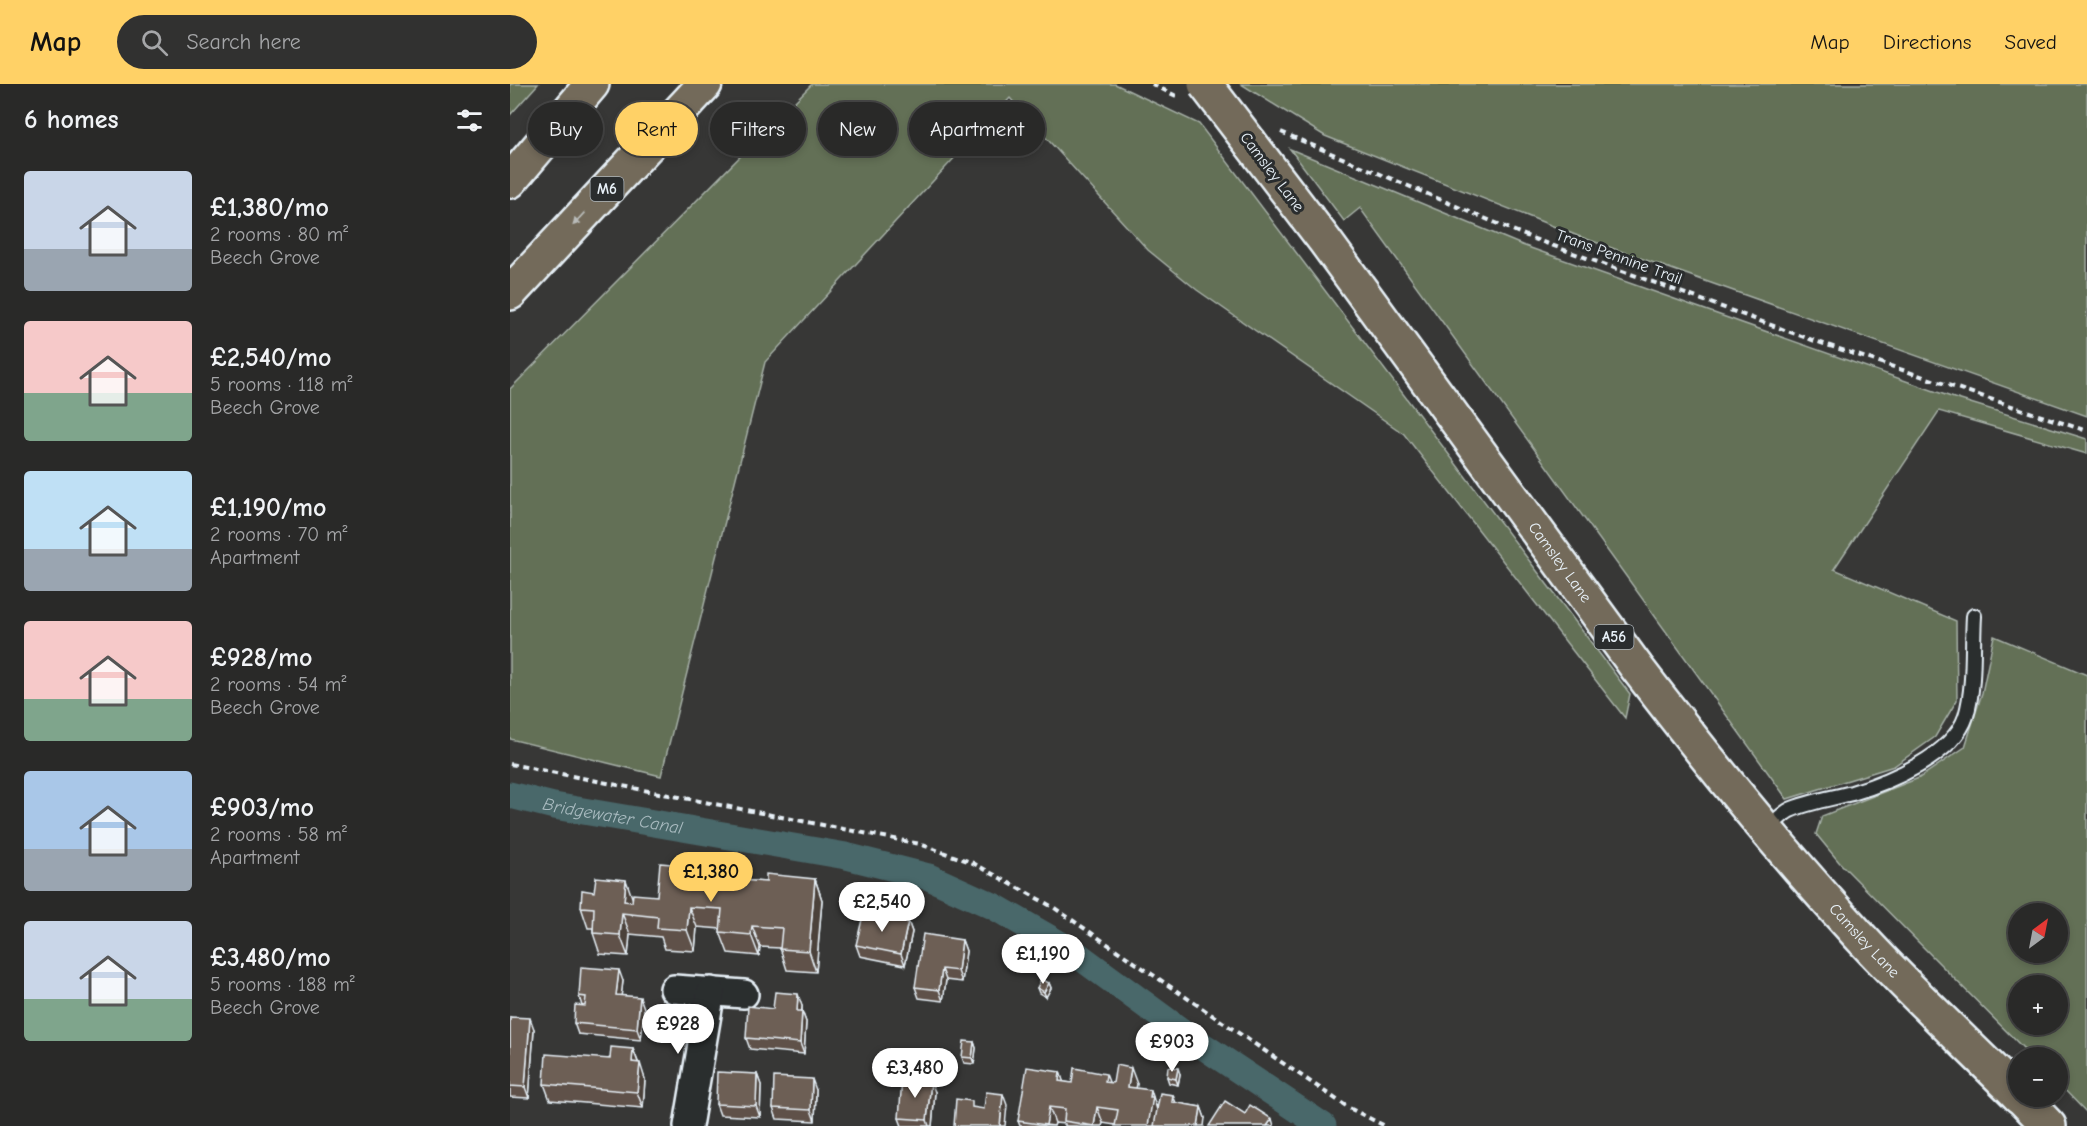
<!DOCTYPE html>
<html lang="en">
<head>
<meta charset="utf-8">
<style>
  :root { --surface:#292928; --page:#313130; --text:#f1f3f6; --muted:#a5a6a8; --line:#454545; --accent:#ffd166 }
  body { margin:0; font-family:"Comic Neue",sans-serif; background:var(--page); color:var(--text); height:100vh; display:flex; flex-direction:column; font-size:22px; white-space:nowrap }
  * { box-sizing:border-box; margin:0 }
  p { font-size:20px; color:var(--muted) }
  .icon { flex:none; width:33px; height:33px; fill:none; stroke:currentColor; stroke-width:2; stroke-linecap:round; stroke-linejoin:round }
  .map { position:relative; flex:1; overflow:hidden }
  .sheet { display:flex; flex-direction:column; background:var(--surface); width:510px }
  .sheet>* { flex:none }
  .banner { position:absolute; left:18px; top:18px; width:570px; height:54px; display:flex; gap:12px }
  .needle { width:39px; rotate:32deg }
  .tools { position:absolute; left:1498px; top:819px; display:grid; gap:12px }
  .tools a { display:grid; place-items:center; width:60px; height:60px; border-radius:50%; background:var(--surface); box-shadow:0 3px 9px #0003,0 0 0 2px var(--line); font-size:30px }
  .price { position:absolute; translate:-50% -51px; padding:0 14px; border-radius:21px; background:#fff; color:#222; font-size:20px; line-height:39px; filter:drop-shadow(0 2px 3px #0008) }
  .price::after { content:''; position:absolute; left:50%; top:36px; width:18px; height:14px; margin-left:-9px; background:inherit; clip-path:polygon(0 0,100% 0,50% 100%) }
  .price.active { background:var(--accent); color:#111 }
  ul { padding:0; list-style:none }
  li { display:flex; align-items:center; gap:18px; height:150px; padding:0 24px }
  li span { display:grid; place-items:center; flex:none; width:168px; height:120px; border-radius:6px; color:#555 }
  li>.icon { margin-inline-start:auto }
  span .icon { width:72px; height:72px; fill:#fffc; stroke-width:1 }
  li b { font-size:26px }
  h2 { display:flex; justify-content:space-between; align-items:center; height:72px; padding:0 24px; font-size:26px }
  .pill { padding:0 21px; border-radius:27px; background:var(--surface); box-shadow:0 3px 9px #0003,0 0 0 2px var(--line); font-size:21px; line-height:54px }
  .pill.active { background:var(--accent); color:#111 }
  header { display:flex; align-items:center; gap:36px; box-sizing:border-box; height:84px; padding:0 30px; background:var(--accent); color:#111 }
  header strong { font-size:28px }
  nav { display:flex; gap:33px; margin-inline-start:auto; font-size:21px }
  .search { width:420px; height:54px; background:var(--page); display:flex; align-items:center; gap:15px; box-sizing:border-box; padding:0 21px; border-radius:33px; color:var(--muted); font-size:22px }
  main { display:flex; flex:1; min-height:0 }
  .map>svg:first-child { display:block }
  .green { fill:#636f56; stroke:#a6b0a7; stroke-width:1.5; fill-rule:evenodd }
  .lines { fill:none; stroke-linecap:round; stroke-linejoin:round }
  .canal { stroke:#49676a; stroke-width:27 }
  .service-casing { stroke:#e8f1f8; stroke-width:18 }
  .minor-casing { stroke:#e8f1f8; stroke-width:32 }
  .primary-casing { stroke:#e8f1f8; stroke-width:38 }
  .motorway-casing { stroke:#e8f1f8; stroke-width:38 }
  .path { stroke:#e8f1f8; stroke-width:4; stroke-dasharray:6 4.5; stroke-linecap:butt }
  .service { stroke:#2a2d2e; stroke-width:14 }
  .minor { stroke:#2a2d2e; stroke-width:27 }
  .primary { stroke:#736b5a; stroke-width:33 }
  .motorway { stroke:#736b5a; stroke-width:33 }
  .primary-bridge-casing { stroke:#e8f1f8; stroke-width:38; stroke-linecap:butt }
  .primary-bridge { stroke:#736b5a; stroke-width:33 }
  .wall { fill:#5e5148; stroke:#e8f1f8; stroke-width:1.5 }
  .shaded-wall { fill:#4c423b; stroke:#e8f1f8; stroke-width:1.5 }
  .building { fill:#6d5e54; stroke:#e8f1f8; stroke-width:1.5 }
  .oneway { fill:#b9bbb9 }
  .labels { text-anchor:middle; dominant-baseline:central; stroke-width:6; stroke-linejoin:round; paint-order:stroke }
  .shield { fill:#2a2d2e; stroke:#afb6bb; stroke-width:1.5 }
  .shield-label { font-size:15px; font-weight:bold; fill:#e8f1f8 }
  .street-label { font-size:16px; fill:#e8f1f8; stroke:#2a2d2e }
  .water-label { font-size:18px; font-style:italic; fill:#a8babf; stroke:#2a2d2e }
</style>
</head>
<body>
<header>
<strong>Map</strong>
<div class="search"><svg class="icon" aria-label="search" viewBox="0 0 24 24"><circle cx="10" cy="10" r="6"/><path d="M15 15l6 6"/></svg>Search here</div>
<nav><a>Map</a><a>Directions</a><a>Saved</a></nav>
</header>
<main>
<section class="sheet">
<h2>6 homes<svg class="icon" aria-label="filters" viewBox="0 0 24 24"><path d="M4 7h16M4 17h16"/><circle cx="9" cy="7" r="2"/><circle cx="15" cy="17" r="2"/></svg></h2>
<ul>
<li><span style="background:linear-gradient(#c9d6e8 65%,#9aa5b1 0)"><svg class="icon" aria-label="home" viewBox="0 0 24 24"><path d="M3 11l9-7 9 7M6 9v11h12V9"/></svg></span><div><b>£1,380/mo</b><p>2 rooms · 80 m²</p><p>Beech Grove</p></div></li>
<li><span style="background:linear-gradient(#f6c9c9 60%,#7fa58c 0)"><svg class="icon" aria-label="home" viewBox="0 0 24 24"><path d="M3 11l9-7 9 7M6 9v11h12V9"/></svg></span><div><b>£2,540/mo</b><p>5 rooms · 118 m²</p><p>Beech Grove</p></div></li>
<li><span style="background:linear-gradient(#bfe0f5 65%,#9aa5b1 0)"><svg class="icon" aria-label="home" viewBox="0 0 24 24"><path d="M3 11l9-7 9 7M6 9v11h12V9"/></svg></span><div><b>£1,190/mo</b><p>2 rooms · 70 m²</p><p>Apartment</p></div></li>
<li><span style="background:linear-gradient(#f6c9c9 65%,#7fa58c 0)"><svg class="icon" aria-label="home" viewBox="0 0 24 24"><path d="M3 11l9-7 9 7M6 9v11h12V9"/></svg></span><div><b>£928/mo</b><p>2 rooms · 54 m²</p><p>Beech Grove</p></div></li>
<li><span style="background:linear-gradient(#a9c7e8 65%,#9aa5b1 0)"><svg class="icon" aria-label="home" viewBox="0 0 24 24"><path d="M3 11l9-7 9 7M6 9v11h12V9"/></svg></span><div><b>£903/mo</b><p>2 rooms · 58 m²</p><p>Apartment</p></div></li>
<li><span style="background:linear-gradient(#c9d6e8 65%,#7fa58c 0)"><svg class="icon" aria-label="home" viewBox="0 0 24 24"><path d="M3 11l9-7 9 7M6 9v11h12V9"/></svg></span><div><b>£3,480/mo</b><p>5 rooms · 188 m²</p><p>Beech Grove</p></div></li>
</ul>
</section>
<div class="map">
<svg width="1577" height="1042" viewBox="0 0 1577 1042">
  <rect width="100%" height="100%" fill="#373736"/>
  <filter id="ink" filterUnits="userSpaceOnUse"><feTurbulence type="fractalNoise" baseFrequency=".0167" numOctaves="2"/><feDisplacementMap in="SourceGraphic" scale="12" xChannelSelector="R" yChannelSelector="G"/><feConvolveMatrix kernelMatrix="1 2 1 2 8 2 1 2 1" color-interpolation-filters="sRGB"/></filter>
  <g filter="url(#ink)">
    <g class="green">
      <polygon points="0,0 28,0 0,31"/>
      <polygon points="302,0 605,0 689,40 1120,610 1115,634 894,350 687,206 638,166 500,14 255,278 151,692 0,655 0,305"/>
      <polygon points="731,0 1577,0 1577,332 1068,152 815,52"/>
      <polygon points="780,65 1012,161 1444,314 1577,355 1577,370 1429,327 1324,485 1446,537 1447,616 1425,653 1384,682 1277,715 850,124 834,137"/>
      <path d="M 1484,552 L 1577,591 L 1577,1029 L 1548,999 L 1548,974 L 1522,973 L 1329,778 L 1306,750 L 1312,732 L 1409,694 L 1455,663 L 1472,609 ZM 1509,830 L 1548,830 L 1548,868 L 1509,868 ZM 1509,902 L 1548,902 L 1548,940 L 1509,940 Z"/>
    </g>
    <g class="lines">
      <path class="canal" id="s1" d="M 0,711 L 44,722 L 336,772 L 419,793 L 483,822 L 565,869 L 675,950 L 813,1042"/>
      <defs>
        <path id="service" d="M 1256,746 C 1263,740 1272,730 1280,726 C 1298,718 1323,714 1342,709 C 1379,698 1443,672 1456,632 C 1465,602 1462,563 1464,532"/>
        <g id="minor">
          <polyline points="164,905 234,910"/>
          <polyline points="178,1042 201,907"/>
        </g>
        <g id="primary">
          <path id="s2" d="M 741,60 L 815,157 L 1127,584 C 1193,670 1260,754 1333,834 C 1388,896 1450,953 1509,1012"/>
          <polyline points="1510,1012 1539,1042"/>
        </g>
        <g id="motorway">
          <polyline points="0,97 82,0"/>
          <polyline points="0,209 195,0"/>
        </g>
      </defs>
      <use href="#service" class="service-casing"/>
      <use href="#minor" class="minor-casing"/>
      <use href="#primary" class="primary-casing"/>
      <use href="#motorway" class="motorway-casing"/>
      <g class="path">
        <polyline points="642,0 670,14"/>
        <polyline points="771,48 1019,153 1305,257 1577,347"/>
        <polyline points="0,680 410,760 463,779 543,823 839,1024 875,1042"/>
      </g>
      <use href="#service" class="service"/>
      <use href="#minor" class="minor"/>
      <use href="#primary" class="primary"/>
      <use href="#motorway" class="motorway"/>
      <defs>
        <polyline id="primary-bridge" points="695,0 741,60"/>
      </defs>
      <use href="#primary-bridge" class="primary-bridge-casing"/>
      <use href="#primary-bridge" class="primary-bridge"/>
    </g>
    <g class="wall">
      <polygon points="305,795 312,816 306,888 277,886 270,864 250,863 249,872 218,869 210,848 211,845 187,843 185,867 155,865 151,853 120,850 118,872 90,870 83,849 83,844 78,844 71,823 122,814 147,812 222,796 256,798"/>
      <polygon points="398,837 402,848 395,881 350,872 346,861"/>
      <polygon points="452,856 456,867 452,898 436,896 433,917 409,914 405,903"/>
      <polygon points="113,897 111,912 134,924 131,956 68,950 64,939 72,922 69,912"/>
      <polygon points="539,899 541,904 536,913 529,909 527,904"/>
      <polygon points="292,922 292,927 296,938 294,970 240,965 236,954 263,925"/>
      <polygon points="0,933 24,945 19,1014 0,1013"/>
      <polygon points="464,958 466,964 464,980 454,979 452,973"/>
      <polygon points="123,965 135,995 133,1024 40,1016 34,1000"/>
      <polygon points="550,988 553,998 562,999 599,999 627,1000 626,1004 647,1022 647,1026 663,1011 666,1019 691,1023 695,1034 605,1041 593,1039 592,1042 555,1042 555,1040 545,1039 544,1042 510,1042 508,1037"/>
      <polygon points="247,990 251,1001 250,1033 210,1031 206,1020"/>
      <polygon points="670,990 668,1001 659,999 657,993"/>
      <polygon points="306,1006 305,1037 267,1035 263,1024"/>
      <polygon points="425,1008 422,1042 392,1042 389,1034"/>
    </g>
    <g class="shaded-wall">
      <polygon points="218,785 225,806 217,795"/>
      <polygon points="305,795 312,816 306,888 299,867"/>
      <polygon points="116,796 123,816 122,830 114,817"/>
      <polygon points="179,823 187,843 185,867 177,846"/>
      <polygon points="112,829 120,850 118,872 110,851"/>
      <polygon points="398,837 402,848 395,881 391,870"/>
      <polygon points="242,842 250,863 249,872 241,851"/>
      <polygon points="452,856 456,867 452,898 448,887"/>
      <polygon points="432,885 436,896 433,917 429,906"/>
      <polygon points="109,886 113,897 110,922 106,911"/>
      <polygon points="539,899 541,904 536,913 534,908"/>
      <polygon points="288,910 292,922 291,938 287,927"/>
      <polygon points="130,913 134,924 131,956 127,945"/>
      <polygon points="292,927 296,938 294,970 290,959"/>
      <polygon points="20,934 24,945 19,1014 15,1003"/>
      <polygon points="464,958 466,964 464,980 462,974"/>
      <polygon points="123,965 129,981 122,978"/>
      <polygon points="130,979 135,995 133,1024 127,1008"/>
      <polygon points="621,984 627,1000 623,1019 618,1003"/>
      <polygon points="668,984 670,990 668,1001 666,995"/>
      <polygon points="550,988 556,1005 549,997"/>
      <polygon points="247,990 251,1001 250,1033 246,1022"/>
      <polygon points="596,990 602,1006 595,998"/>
      <polygon points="302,995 306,1006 305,1037 301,1026"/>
      <polygon points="421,997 425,1008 422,1042 419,1042 417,1036"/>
      <polygon points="641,1006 648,1029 646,1042 638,1042"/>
      <polygon points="493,1010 497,1021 495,1042 490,1042"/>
      <polygon points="539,1023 545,1039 544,1042 536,1041"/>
      <polygon points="587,1023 593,1039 592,1042 584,1042"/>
      <polygon points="691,1023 695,1034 694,1042 688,1042"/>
      <polygon points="762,1035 764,1042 757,1042"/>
    </g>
    <g class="building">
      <polygon points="150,779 218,785 217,795 256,798 256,790 305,795 299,867 270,865 272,844 242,842 241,851 210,848 212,825 179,823 177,846 147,844 148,833 112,829 110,851 83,849 84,824 71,823 72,806 84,808 86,793 116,796 114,817 122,818 123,810 147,812"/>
      <polygon points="354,827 398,837 391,870 346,861"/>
      <polygon points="413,850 452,856 448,887 432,885 429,906 405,903"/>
      <polygon points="71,883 109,886 106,911 130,913 127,945 64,939 65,921 75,922 76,913 69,912"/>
      <polygon points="531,895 539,899 534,908 527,904"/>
      <polygon points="265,908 288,910 287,927 292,927 290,959 236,954 238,922 263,925"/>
      <polygon points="0,933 20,934 15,1003 0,1002"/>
      <polygon points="454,957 464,958 462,974 452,973"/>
      <polygon points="101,963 123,965 122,978 130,979 127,1008 34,1000 36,970 100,975"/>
      <polygon points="606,981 621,984 618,1003 641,1006 640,1013 643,1013 638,1042 605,1042 608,1026 587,1023 584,1042 554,1037 555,1025 539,1023 536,1041 508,1037 517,983 550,988 549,997 562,999 564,984 596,990 595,998 603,999"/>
      <polygon points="658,983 668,984 666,995 657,993"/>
      <polygon points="207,988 247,990 246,1022 206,1020"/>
      <polygon points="264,993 302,995 301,1026 263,1024"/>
      <polygon points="392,995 421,997 417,1036 389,1034"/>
      <polygon points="476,1008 493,1010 490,1042 444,1042 446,1015 462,1017 462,1023 474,1025"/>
      <polygon points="650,1009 663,1011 662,1018 691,1023 688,1042 644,1042"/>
      <polygon points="715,1017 735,1030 740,1021 762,1035 757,1042 699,1042"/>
    </g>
    <defs><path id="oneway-solid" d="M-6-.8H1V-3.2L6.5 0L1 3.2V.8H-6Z" transform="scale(1.5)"/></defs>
    <use class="oneway" href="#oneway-solid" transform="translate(69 135) rotate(133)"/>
  </g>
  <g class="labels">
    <g class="shield">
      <rect x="80.5" y="93" width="33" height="24" rx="4.5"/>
      <rect x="1084.5" y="541" width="39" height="24" rx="4.5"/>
    </g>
    <g class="shield-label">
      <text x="97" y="105">M6</text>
      <text x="1104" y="553">A56</text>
    </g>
    <g class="street-label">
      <text transform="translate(762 88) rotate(53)">Camsley Lane</text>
      <text transform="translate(1109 173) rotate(20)">Trans Pennine Trail</text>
      <text stroke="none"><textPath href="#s2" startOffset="520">Camsley Lane</textPath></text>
      <text stroke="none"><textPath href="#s2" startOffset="1006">Camsley Lane</textPath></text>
    </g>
    <g class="water-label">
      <text stroke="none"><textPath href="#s1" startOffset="105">Bridgewater Canal</textPath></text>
    </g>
  </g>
</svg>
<div class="tools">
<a><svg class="needle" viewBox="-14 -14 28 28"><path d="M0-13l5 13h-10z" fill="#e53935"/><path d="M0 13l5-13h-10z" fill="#a5a6a8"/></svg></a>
<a>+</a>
<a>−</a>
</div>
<b class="price active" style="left:201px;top:819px">£1,380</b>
<b class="price" style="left:372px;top:849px">£2,540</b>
<b class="price" style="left:533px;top:901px">£1,190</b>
<b class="price" style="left:168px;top:971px">£928</b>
<b class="price" style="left:662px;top:989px">£903</b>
<b class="price" style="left:405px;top:1015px">£3,480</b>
<div class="banner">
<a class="pill">Buy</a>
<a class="pill active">Rent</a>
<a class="pill">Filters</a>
<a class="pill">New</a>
<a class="pill">Apartment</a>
</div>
</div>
</main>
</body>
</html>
